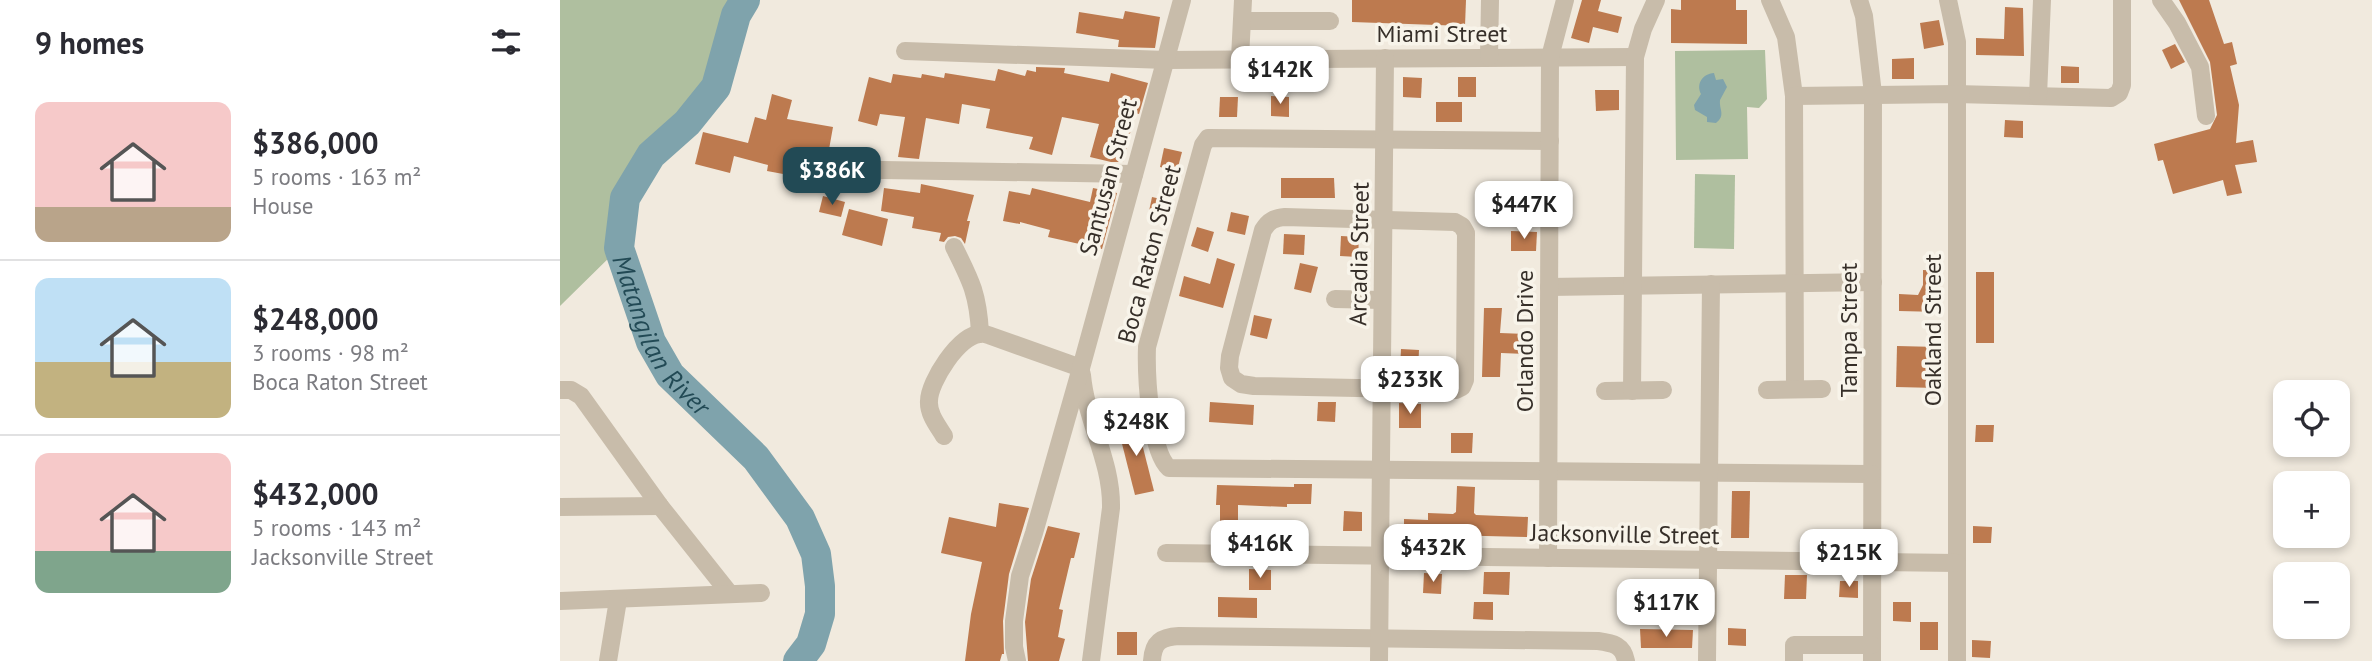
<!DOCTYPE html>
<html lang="en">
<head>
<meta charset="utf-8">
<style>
  :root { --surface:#fff; --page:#f2f2f3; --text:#2b2b33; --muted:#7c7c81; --line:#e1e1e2; --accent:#224a55 }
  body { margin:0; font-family:"PT Sans",sans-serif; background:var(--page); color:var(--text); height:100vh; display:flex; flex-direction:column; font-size:26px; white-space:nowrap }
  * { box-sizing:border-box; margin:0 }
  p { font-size:23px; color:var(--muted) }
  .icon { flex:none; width:38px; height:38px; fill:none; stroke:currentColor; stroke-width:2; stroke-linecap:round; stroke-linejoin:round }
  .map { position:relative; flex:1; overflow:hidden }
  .side { display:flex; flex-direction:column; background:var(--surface); width:560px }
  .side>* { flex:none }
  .buttons { position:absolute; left:1713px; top:380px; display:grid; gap:14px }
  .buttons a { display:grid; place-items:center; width:77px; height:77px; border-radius:14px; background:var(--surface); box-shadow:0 4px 10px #0003; font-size:35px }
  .price { position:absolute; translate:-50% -60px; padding:0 16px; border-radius:14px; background:#fff; color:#222; font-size:23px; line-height:46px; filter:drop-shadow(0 2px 4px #0008) }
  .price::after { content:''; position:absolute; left:50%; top:42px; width:21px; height:16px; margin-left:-10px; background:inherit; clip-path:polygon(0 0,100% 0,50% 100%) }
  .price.active { background:var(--accent); color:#fff }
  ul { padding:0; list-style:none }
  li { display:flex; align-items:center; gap:21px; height:175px; padding:0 35px }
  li+li { border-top:2px solid var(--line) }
  li span { display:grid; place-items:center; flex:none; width:196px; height:140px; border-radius:14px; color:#555 }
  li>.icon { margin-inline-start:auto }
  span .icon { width:84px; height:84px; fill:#fffc; stroke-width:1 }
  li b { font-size:30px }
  h2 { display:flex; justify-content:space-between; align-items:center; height:84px; padding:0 35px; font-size:30px }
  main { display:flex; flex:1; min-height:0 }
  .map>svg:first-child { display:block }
  .green { fill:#afbf9f }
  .water { fill:#7fa3ac }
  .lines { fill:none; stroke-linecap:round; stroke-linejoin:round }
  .river { stroke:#7fa3ac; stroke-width:30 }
  .building { fill:#bd7a4f }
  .minor { stroke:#c8bcaa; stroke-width:18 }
  .labels { text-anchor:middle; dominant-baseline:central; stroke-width:7; stroke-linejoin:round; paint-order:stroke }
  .street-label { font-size:24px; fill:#362f29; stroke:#f8f4ea }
  .water-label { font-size:26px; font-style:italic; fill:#224a55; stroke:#f8f4ea }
</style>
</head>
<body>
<main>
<section class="side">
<h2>9 homes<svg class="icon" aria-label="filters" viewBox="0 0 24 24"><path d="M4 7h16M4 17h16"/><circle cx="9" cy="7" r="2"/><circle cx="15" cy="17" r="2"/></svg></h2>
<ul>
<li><span style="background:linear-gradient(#f6c9c9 75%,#b9a48a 0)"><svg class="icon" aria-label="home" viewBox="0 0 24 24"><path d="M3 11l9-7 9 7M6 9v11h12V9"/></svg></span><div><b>$386,000</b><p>5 rooms · 163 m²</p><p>House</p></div></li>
<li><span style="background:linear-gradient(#bfe0f5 60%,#c2b280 0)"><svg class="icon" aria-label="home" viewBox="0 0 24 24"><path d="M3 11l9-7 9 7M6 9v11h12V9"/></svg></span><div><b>$248,000</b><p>3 rooms · 98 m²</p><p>Boca Raton Street</p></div></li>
<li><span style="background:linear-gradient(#f6c9c9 70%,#7fa58c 0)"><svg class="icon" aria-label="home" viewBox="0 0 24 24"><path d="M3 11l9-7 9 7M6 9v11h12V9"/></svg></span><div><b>$432,000</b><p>5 rooms · 143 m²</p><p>Jacksonville Street</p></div></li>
</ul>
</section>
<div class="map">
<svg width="1812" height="661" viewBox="0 0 1812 661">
  <rect width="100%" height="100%" fill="#f1eade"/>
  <g class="green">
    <polygon points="0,0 185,0 176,15 156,87 91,155 65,198 59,248 0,306"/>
    <polygon points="1205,50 1207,99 1199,108 1187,107 1188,159 1116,160 1115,51"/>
    <polygon points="1135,174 1175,175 1174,249 1134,248"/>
  </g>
  <path class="water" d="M 1154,73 L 1156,80 L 1163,79 L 1167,87 L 1160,100 C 1159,110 1166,115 1156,123 L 1147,122 L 1147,117 L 1135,110 L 1134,105 L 1141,94 C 1136,84 1142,74 1154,73 Z"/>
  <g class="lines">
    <path class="river" id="s1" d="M 185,0 L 176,15 L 156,87 L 127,123 L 91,155 L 65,198 L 59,248 L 91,342 L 110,375 L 196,458 L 240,518 L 256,554 L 260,586 L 260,614 L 251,644 L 238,661"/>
  </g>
  <g class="building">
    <polygon points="792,0 906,0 905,26 792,22"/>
    <polygon points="1022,0 1041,0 1038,11 1062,17 1058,33 1033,27 1029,43 1011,38"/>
    <polygon points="1121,0 1176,0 1176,10 1187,10 1187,44 1111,43 1111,9 1121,10"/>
    <polygon points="1619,0 1649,0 1664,44 1672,42 1677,64 1670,66 1679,105 1676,143 1693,140 1697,162 1675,165 1682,193 1667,196 1663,180 1613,194 1603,160 1598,161 1594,144 1650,129 1657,115 1650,62"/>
    <polygon points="1445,7 1463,8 1464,56 1416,55 1416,38 1444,39"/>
    <polygon points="565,11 600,17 595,48 558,47 559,40 516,33 519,12 563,19"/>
    <polygon points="1379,20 1384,45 1364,49 1360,23"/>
    <polygon points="1615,44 1625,62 1611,69 1602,50"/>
    <polygon points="1354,58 1354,79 1332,79 1332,59"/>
    <polygon points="1501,66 1519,67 1519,83 1501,83"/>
    <polygon points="476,67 505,68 504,73 549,82 551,73 588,83 579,114 575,113 563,162 551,162 530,157 539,124 502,117 492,155 469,149 473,137 426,128 430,109 402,104 399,124 366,118 359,159 338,157 345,117 320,114 317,126 298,121 309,77 331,83 333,74 361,78 362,74 384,78 385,73 435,81 438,69 465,76 467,70 476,72"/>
    <polygon points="843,77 862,78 861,98 843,97"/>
    <rect x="898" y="77" width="18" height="20"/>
    <polygon points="1035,90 1059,90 1059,110 1036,111"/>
    <polygon points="212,94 232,100 227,119 273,127 268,155 238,150 234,176 207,171 208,165 174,156 170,173 135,164 143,132 188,143 195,117 206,120"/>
    <polygon points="711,96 729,97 729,117 711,116"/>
    <polygon points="660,97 678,97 677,117 659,117"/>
    <rect x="876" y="102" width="26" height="20"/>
    <polygon points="1445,120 1463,121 1463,138 1444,137"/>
    <polygon points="604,148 622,152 617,171 600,167"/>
    <polygon points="721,178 774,178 775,198 721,198"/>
    <polygon points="361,184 414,195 407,221 410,221 405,244 401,238 395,236 388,237 384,242 379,241 381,233 352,228 354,217 321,211 324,188 360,193"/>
    <polygon points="472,188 530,202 533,188 557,193 542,249 488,237 490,230 460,222 460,224 443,221 449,191 470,195"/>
    <polygon points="263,196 285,202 281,217 259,212"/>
    <polygon points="592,197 610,201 605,220 588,216"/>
    <polygon points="289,209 328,219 322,246 282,235"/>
    <polygon points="671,212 689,216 685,235 667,231"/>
    <polygon points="637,227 654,232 648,252 631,246"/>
    <polygon points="951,231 977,232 976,251 951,251"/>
    <polygon points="724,234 745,235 744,255 723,254"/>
    <polygon points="781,236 799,237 798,257 780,256"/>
    <polygon points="657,258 675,264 663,308 619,296 624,276 650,284"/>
    <polygon points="740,263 758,267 751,293 734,289"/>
    <polygon points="1363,270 1381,271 1380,312 1339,311 1339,294 1358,295 1363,285"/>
    <rect x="1416" y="272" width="18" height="71"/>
    <polygon points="924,308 942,308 940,333 967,334 966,354 941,353 940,377 922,377"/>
    <polygon points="694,315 712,319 707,339 690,335"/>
    <polygon points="1337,346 1378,347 1377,388 1336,387"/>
    <polygon points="841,349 859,350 858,370 840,369"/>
    <polygon points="650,402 694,405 693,425 649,422"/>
    <polygon points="758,402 776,402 775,422 757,421"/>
    <polygon points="839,403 861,404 861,428 839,428"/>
    <polygon points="576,420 594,491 575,495 557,424"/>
    <polygon points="1416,425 1434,425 1433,442 1415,442"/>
    <polygon points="891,433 913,433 912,453 891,453"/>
    <polygon points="734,484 752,484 751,504 727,504 727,507 678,505 678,535 660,535 660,505 656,505 657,485 734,487"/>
    <polygon points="897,486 915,487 914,513 916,515 968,517 967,537 844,534 844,519 868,520 868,513 893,514 896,512"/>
    <polygon points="1172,491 1190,491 1189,538 1171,538"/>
    <polygon points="439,503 469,508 449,574 443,621 444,654 442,654 440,661 405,661 411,614 422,562 381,553 389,517 436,527"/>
    <polygon points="784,511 802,512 802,531 783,531"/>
    <polygon points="488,526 520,533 514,558 511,558 499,609 503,610 498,637 505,639 499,661 468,661 465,622 471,579"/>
    <polygon points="1413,526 1432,527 1431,543 1413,543"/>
    <polygon points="689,569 711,570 711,590 689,590"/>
    <polygon points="924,572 950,572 949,595 923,594"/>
    <polygon points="864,573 882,574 881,594 863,593"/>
    <polygon points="1225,575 1247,575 1246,599 1224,599"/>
    <polygon points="1280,581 1298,581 1298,598 1279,597"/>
    <polygon points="658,597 697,598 697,618 658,617"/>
    <polygon points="914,602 933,602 933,620 913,619"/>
    <polygon points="1333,602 1351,602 1351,622 1333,621"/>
    <rect x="1360" y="622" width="18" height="28"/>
    <polygon points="1168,628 1186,629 1186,646 1168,645"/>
    <polygon points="1080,629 1133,630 1132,648 1081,648"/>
    <rect x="557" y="632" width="20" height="23"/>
    <polygon points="1412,640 1431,641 1430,658 1412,657"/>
  </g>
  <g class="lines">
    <g class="minor">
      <polyline points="1210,0 1226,37 1234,96 1235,389"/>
      <polyline points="1299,0 1304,16 1313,94 1312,661"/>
      <polyline points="1388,0 1397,42 1397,661"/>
      <polyline points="1601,0 1617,23 1640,67 1646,116"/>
      <polyline points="682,21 770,21"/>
      <polyline points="345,51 606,60 1075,57"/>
      <polyline points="929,57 930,0"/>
      <polyline points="680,58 683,0"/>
      <polyline points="1234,96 1396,94 1551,98 1559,93 1562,85 1562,0"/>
      <polyline points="1478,96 1482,0"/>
      <path d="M 990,141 L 648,138 L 643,145 L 587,347 C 586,374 590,452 609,468 L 1312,474"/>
      <polyline points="263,169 574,174"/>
      <path d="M 725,217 L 895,222 L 902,226 L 906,233 L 905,380 L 902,387 L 896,390 L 694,386 L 681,384 L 672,378 L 669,368 L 670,356 L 703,230 C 709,220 715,218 725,217 Z"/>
      <path d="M 394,247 C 411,281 418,294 420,333"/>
      <polyline points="989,287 1313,282"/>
      <polyline points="775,299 822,300"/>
      <path d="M 522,375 C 526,421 552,461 551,508 L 531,661"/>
      <polyline points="0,390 11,390 21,396 100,506 170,594"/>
      <polyline points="1207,390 1262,389"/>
      <polyline points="1045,391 1103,390"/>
      <polyline points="1072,391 1075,57 1083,29 1096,0"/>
      <path d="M 384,436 C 378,426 368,414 369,401 C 369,382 399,335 420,334 C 424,333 428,335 431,336 L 521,368"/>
      <polyline points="0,507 100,506"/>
      <polyline points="606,553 1397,563"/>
      <polyline points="988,558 990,57 1005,0"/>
      <polyline points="0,601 201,593"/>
      <polyline points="48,661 58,600"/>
      <polyline points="457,661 454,647 454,621 460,576 474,533 521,368 622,0"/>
      <path d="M 592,661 C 593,642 601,637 619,636 L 1038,641 C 1053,643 1063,645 1066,661"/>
      <polyline points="819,661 825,58"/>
      <polyline points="1147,661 1151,284"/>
      <polyline points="1234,661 1234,645 1312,645"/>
    </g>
  </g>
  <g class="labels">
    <g class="street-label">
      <text x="882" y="33">Miami Street</text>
      <text transform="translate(548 177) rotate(-75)">Santusan Street</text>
      <text transform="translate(589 254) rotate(-75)">Boca Raton Street</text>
      <text transform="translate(799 254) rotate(-89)">Arcadia Street</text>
      <text transform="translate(1288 330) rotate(-90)">Tampa Street</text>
      <text transform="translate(1372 330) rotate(-90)">Oakland Street</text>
      <text transform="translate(964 341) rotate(-90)">Orlando Drive</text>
      <text transform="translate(1065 534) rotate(1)">Jacksonville Street</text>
    </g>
    <g class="water-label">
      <text stroke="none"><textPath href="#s1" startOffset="385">Matangilan River</textPath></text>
    </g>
  </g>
</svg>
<div class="buttons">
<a><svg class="icon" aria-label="locate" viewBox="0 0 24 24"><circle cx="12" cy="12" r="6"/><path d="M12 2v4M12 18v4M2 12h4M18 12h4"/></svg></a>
<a>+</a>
<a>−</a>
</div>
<b class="price" style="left:720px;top:106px">$142K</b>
<b class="price active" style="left:272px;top:207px">$386K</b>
<b class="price" style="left:964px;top:241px">$447K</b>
<b class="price" style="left:850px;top:416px">$233K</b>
<b class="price" style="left:576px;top:458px">$248K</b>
<b class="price" style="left:700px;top:580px">$416K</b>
<b class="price" style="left:873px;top:584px">$432K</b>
<b class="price" style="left:1289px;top:589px">$215K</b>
<b class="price" style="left:1106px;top:639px">$117K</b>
</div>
</main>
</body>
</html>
